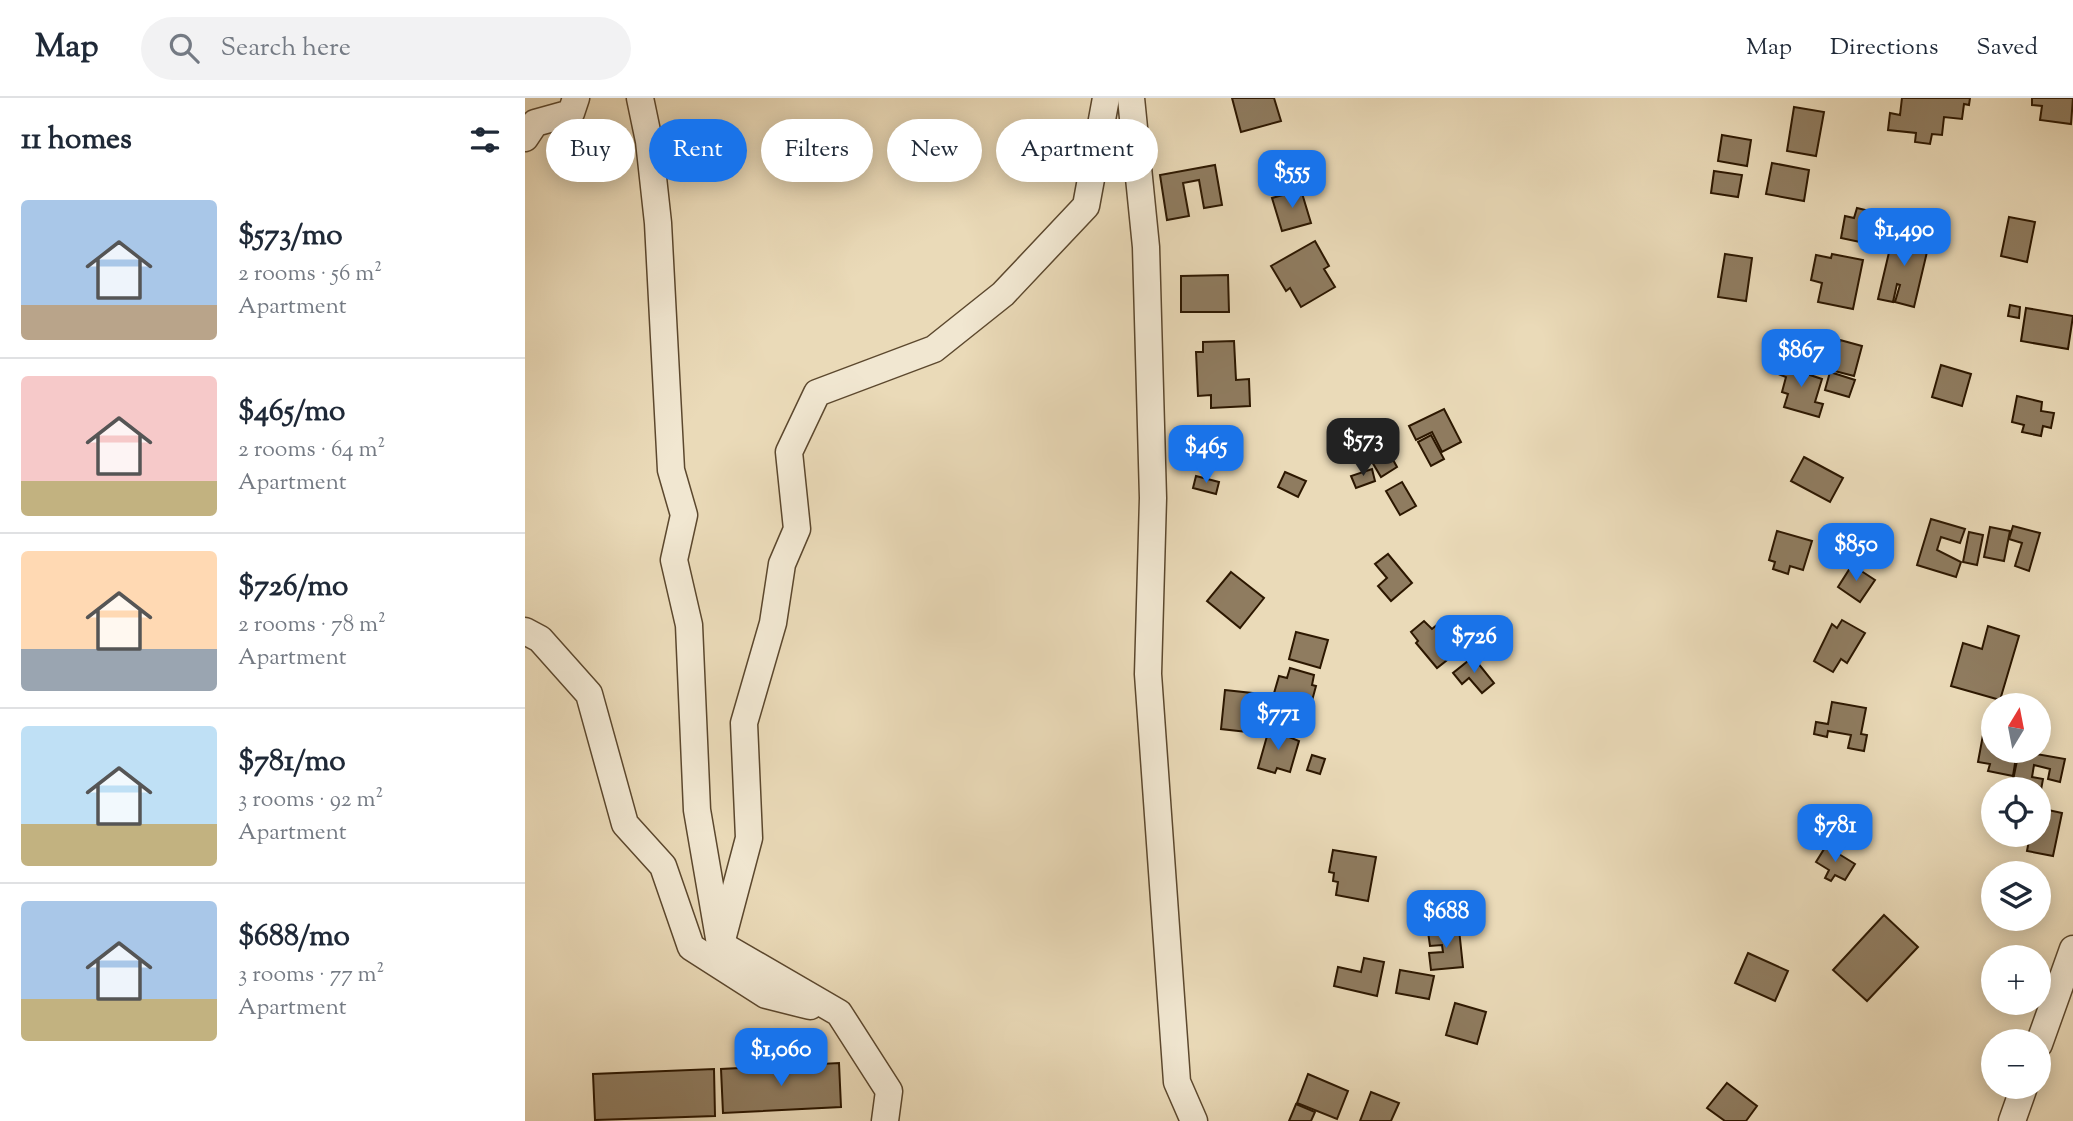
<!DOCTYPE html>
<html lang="en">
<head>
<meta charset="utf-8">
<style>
  :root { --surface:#fff; --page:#f2f2f3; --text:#1f2937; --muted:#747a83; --line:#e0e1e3; --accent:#1a73e8 }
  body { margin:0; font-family:"Sorts Mill Goudy",serif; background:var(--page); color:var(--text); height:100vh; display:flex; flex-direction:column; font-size:26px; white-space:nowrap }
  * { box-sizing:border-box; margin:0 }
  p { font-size:23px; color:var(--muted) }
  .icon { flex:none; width:38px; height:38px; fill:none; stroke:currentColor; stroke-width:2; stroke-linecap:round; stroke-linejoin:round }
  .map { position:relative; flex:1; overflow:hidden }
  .panel { display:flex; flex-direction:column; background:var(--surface); width:525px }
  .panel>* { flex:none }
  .hud { position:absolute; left:21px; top:21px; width:665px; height:63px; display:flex; gap:14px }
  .needle { width:46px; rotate:10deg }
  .tools { position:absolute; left:1456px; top:595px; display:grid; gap:14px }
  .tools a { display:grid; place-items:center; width:70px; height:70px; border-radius:50%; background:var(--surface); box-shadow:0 4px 18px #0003; font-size:35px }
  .price { position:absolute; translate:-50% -60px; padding:0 16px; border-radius:14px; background:var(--accent); color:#fff; font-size:23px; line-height:46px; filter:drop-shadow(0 2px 4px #0008) }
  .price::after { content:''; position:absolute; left:50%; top:42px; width:21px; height:16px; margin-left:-10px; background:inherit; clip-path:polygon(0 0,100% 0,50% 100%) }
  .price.active { background:#222; color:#fff }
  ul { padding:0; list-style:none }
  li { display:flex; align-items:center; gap:21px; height:175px; padding:0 21px }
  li+li { border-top:2px solid var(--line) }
  li span { display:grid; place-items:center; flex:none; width:196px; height:140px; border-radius:7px; color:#555 }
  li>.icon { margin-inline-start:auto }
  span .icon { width:84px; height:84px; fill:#fffc; stroke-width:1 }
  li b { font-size:30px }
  h2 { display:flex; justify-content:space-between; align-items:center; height:84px; padding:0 21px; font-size:30px }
  .chip { padding:0 24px; border-radius:32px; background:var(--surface); box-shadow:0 4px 18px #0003; font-size:24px; line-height:63px }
  .chip.active { background:var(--accent); color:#fff }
  header { display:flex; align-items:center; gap:42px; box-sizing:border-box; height:98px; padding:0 35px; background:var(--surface); border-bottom:2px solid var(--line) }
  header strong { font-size:33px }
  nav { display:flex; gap:38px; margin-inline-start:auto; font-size:24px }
  .search { width:490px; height:63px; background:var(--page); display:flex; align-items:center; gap:18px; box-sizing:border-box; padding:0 24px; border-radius:38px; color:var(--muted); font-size:26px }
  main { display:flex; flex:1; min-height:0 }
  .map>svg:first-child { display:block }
  .building { fill:#8f7c60; stroke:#2c1700; stroke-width:2 }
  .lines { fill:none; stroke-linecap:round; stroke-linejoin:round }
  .street-casing { stroke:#5c482e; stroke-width:29 }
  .street { stroke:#f1e7d1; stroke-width:26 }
</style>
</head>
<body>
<header>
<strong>Map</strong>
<div class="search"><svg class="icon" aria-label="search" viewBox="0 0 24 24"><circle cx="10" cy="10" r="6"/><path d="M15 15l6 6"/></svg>Search here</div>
<nav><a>Map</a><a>Directions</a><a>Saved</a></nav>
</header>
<main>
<section class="panel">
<h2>11 homes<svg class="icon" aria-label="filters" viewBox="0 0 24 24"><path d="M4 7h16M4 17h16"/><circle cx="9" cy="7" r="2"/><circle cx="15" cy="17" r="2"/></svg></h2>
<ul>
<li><span style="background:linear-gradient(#a9c7e8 75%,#b9a48a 0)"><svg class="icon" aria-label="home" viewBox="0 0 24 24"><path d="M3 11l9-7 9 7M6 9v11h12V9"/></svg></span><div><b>$573/mo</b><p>2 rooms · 56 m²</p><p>Apartment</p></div></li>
<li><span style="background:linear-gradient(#f6c9c9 75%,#c2b280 0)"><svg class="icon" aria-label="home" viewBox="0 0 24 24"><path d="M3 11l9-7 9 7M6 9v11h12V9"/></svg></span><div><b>$465/mo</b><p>2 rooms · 64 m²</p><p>Apartment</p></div></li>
<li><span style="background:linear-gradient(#ffd9b3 70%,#9aa5b1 0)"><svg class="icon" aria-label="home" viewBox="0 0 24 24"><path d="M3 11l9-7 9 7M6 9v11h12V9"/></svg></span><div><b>$726/mo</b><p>2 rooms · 78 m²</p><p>Apartment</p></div></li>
<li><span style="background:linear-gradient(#bfe0f5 70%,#c2b280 0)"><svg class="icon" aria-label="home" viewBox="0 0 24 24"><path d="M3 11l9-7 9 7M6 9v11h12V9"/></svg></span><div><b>$781/mo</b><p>3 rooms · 92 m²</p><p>Apartment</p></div></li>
<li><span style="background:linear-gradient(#a9c7e8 70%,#c2b280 0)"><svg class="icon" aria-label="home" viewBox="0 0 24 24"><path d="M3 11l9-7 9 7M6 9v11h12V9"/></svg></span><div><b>$688/mo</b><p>3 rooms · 77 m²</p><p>Apartment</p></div></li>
</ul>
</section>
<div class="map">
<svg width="1548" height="1023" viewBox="0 0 1548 1023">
  <rect width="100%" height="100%" fill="#eadab8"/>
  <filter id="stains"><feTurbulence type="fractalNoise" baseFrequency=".00286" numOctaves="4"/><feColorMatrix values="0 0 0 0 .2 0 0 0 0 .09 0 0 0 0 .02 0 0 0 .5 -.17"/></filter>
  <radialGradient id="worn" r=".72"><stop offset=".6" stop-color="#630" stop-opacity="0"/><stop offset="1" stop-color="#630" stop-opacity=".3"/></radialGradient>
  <g class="building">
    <polygon points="707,0 749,0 756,23 716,34"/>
    <polygon points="1377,0 1445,0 1444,7 1439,6 1437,21 1419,19 1417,37 1407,36 1405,46 1390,44 1391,35 1363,32 1365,15 1375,17"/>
    <polygon points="1507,0 1548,0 1546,26 1515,22 1517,8 1507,7"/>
    <polygon points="1269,9 1299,14 1291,58 1262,53"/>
    <polygon points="1197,37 1226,42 1222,68 1193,63"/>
    <polygon points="1247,65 1284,72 1279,103 1241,96"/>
    <polygon points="690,67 697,107 679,110 674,82 658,85 664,118 642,122 635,77"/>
    <polygon points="1189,73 1217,77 1213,99 1186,95"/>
    <polygon points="776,92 786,125 757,133 747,100"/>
    <polygon points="1332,110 1369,119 1365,137 1357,135 1354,148 1316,140 1320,118 1329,120"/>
    <polygon points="1484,119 1510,124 1502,164 1476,158"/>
    <polygon points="1370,129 1385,132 1379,157 1384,158 1390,133 1406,137 1389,209 1370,204 1375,187 1372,186 1368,204 1353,201"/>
    <polygon points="790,143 804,168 799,171 810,189 776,209 765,190 761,193 746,168"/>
    <polygon points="1200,156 1227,160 1221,203 1193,199"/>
    <polygon points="1307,156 1338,162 1328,211 1293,204 1297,185 1286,182 1291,157 1306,160"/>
    <polygon points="703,177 704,214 656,214 656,178"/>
    <polygon points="1485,207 1495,209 1494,220 1483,218"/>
    <polygon points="1501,210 1548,218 1543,251 1496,243"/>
    <polygon points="1315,242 1337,248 1329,278 1298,270 1303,254 1311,256"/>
    <polygon points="709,243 711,282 724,281 725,308 686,310 686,297 673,298 671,254 678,254 678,244"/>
    <polygon points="1258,262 1287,270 1285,277 1297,281 1290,304 1298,306 1294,319 1259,309 1263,296 1257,294 1261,279 1253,276"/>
    <polygon points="1416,267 1446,276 1437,308 1407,299"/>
    <polygon points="1305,274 1330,282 1324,299 1300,292"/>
    <polygon points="1492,298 1517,304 1516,313 1529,315 1526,330 1518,328 1516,338 1497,334 1499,327 1487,324"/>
    <polygon points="919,311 936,344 917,354 907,334 891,342 884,328"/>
    <polygon points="906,337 919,361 906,368 893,344"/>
    <polygon points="857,342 872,369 856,379 840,352"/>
    <polygon points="1279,359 1318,380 1305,404 1266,383"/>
    <polygon points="847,371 850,383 831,390 826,378"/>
    <polygon points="760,374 781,383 773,399 753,389"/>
    <polygon points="671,378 694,384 691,396 668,390"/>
    <polygon points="877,384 891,408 875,417 861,393"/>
    <polygon points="1406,421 1440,431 1435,445 1416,439 1412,452 1436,464 1431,479 1392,467"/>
    <polygon points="1488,428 1515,435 1504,473 1490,468 1497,445 1484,441"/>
    <polygon points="1465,429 1485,433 1479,463 1459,459"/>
    <polygon points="1252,433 1287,443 1278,472 1265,468 1263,476 1248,471 1250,464 1244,462"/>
    <polygon points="1444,434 1458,437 1452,467 1438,464"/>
    <polygon points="863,456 887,485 866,503 853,488 862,480 850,466"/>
    <polygon points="1327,467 1350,482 1335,504 1313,489"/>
    <polygon points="706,474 739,500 715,530 682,503"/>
    <polygon points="919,521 936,541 931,545 936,551 912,570 891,545 893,543 886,534 899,523 907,531"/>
    <polygon points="1317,522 1340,535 1322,565 1316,561 1308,574 1289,563 1307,526 1312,530"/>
    <polygon points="1463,528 1494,538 1475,602 1426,588 1438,545 1457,551"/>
    <polygon points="771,534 803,542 795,570 764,561"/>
    <polygon points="948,559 969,585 957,595 944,580 937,586 928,575"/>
    <polygon points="765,570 789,577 787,587 791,588 782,621 771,619 770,623 743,616 754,578 762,580"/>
    <polygon points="700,592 736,596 731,635 696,631"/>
    <polygon points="1307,604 1341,610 1336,636 1342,637 1339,653 1323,650 1326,637 1303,633 1302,639 1289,636 1291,624 1303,626"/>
    <polygon points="744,631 774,643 765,674 752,670 750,675 733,670"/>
    <polygon points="1458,637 1468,639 1468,653 1492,653 1488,678 1463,673 1465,666 1453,664"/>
    <polygon points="1494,653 1540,661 1535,684 1523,681 1525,671 1509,667 1507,679 1518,681 1516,692 1496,691 1497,689 1487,687"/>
    <polygon points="787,657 800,661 795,676 782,672"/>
    <polygon points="1514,710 1537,715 1528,758 1502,753 1505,737 1514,737"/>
    <polygon points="1301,748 1330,766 1320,782 1310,777 1306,783 1300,780 1304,772 1291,764"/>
    <polygon points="808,752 851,759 843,803 811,797 813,784 808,783 809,775 804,774"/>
    <polygon points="1359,817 1393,849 1342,903 1308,872"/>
    <polygon points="934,831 938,869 906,872 904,855 918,854 917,847 905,848 903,834"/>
    <polygon points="1223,855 1263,873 1250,903 1210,885"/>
    <polygon points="839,860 859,864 852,898 809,888 813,869 836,874"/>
    <polygon points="875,872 909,878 904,901 871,895"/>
    <polygon points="930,905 961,914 952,946 921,937"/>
    <polygon points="314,965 316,1009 198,1015 196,971"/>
    <polygon points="189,971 190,1018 70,1022 68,976"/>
    <polygon points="783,976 823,993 812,1021 772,1005"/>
    <polygon points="1202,985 1232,1008 1221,1023 1200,1023 1182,1010"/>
    <polygon points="846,994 874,1005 866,1023 835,1023"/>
    <polygon points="771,1006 790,1014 786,1023 764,1023"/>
  </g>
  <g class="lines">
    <defs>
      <g id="street">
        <polyline points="115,0 124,43 133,125 146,372 159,417 149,462 164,527 172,712 195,846 314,915 364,993 360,1023"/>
        <polyline points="606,0 621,149 628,400 623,576 652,984 669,1023"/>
        <polyline points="0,40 10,25 46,15 51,0"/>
        <polyline points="0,533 15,541 64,596 100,726 138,768 166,849 241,897 285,908"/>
        <polyline points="198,838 224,740 219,625 248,525 257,466 272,431 264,354 292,295 409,251 478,196 561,108 581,0"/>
        <polyline points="1514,946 1548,851"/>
        <polyline points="1487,1023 1499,989"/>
      </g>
    </defs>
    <use href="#street" class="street-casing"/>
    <use href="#street" class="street"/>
  </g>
  <rect width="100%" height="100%" filter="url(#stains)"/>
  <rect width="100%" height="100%" fill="url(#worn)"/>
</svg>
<div class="tools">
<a><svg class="needle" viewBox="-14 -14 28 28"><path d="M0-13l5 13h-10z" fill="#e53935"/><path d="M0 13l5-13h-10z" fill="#747a83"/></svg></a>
<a><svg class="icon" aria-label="locate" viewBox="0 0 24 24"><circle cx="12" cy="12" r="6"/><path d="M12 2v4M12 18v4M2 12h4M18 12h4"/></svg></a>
<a><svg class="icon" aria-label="layers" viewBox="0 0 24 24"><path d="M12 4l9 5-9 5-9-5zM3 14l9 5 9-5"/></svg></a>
<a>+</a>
<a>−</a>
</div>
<b class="price" style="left:767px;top:112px">$555</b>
<b class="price" style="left:1379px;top:170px">$1,490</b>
<b class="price" style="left:1276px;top:291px">$867</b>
<b class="price active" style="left:838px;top:380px">$573</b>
<b class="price" style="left:681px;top:387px">$465</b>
<b class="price" style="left:1331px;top:485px">$850</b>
<b class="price" style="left:949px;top:577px">$726</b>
<b class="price" style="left:753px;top:654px">$771</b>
<b class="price" style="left:1310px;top:766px">$781</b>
<b class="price" style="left:921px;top:852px">$688</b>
<b class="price" style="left:256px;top:990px">$1,060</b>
<div class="hud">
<a class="chip">Buy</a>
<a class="chip active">Rent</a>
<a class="chip">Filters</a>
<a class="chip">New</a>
<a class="chip">Apartment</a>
</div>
</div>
</main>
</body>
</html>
